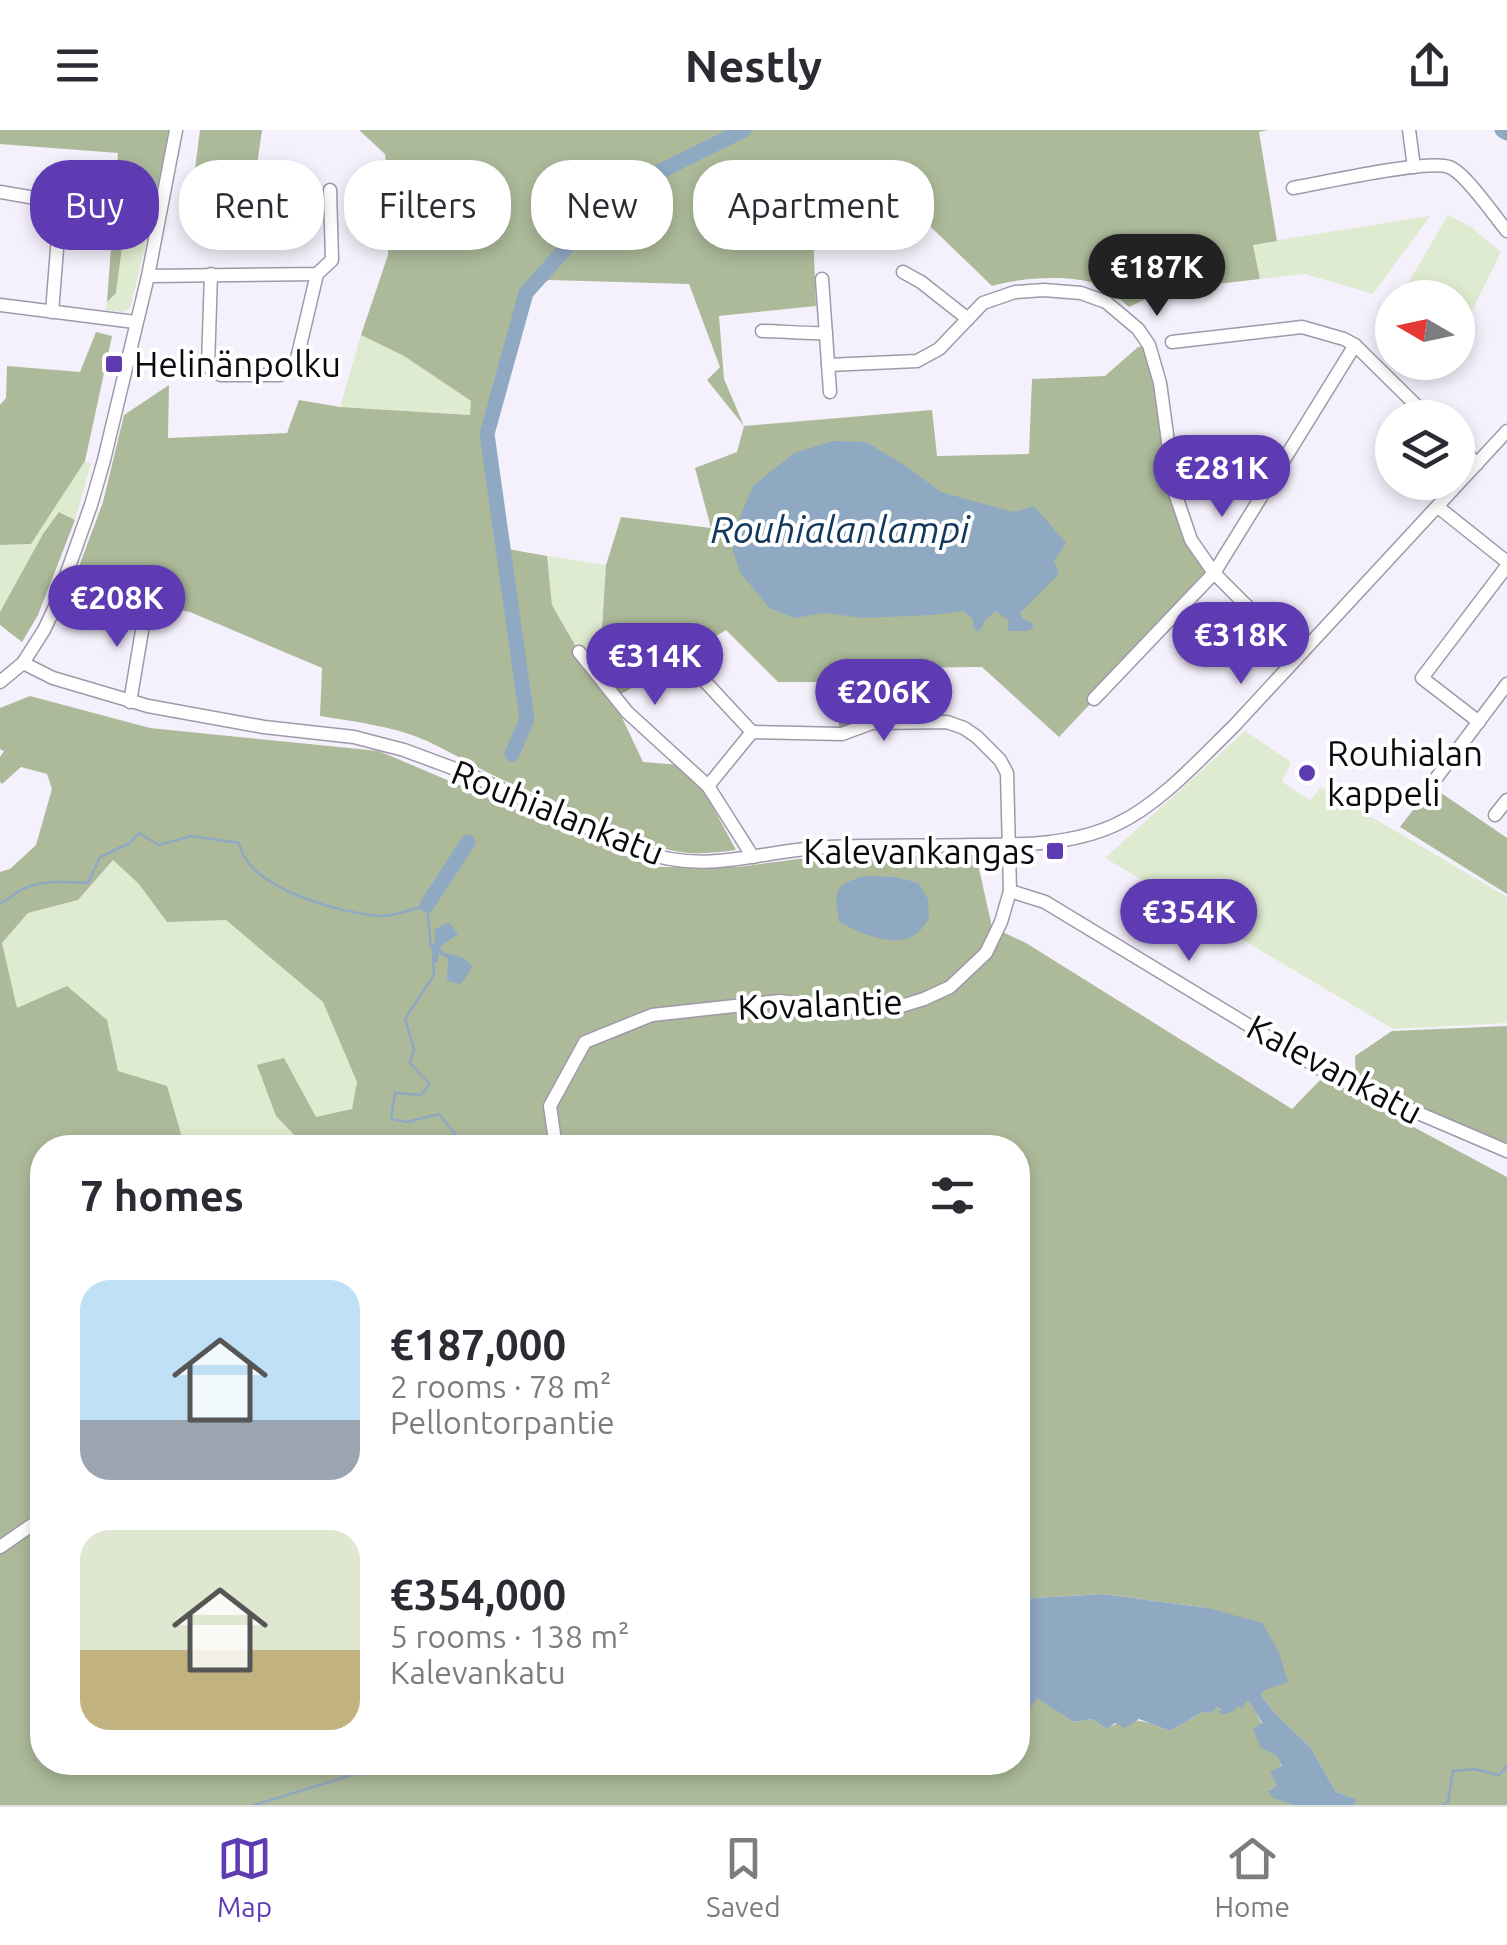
<!DOCTYPE html>
<html lang="en">
<head>
<meta charset="utf-8">
<style>
  :root { --surface:#fff; --page:#f7f7f7; --text:#2b2b33; --muted:#7c7c81; --line:#e1e1e2; --accent:#5e3bb3 }
  body { margin:0; font-family:Ubuntu,sans-serif; background:var(--page); color:var(--text); height:100vh; display:flex; flex-direction:column; font-size:38px; white-space:nowrap }
  * { box-sizing:border-box; margin:0 }
  p { font-size:32px; color:var(--muted) }
  .icon { flex:none; width:55px; height:55px; fill:none; stroke:currentColor; stroke-width:2; stroke-linecap:round; stroke-linejoin:round }
  .map { position:relative; flex:1; overflow:hidden }
  .details { position:absolute; left:30px; top:1005px; width:1000px; height:640px; display:flex; flex-direction:column; background:var(--surface); border-radius:40px; box-shadow:0 5px 15px #0003 }
  .details>* { flex:none }
  .guide { position:absolute; left:30px; top:30px; width:1000px; height:90px; display:flex; gap:20px }
  .needle { width:65px; rotate:279deg }
  .controls { position:absolute; left:1375px; top:150px; display:grid; gap:20px }
  .controls a { display:grid; place-items:center; width:100px; height:100px; border-radius:50%; background:var(--surface); box-shadow:0 5px 15px #0003; font-size:50px }
  .price { position:absolute; translate:-50% -85px; padding:0 22px; border-radius:35px; background:var(--accent); color:#fff; font-size:32px; line-height:65px; filter:drop-shadow(0 2px 5px #0008) }
  .price::after { content:''; position:absolute; left:50%; top:60px; width:30px; height:22px; margin-left:-15px; background:inherit; clip-path:polygon(0 0,100% 0,50% 100%) }
  .price.current { background:#222; color:#fff }
  ul { padding:0; list-style:none }
  li { display:flex; align-items:center; gap:30px; height:250px; padding:0 50px }
  li span { display:grid; place-items:center; flex:none; width:280px; height:200px; border-radius:30px; color:#555 }
  li>.icon { margin-inline-start:auto }
  span .icon { width:120px; height:120px; fill:#fffc; stroke-width:1 }
  li b { font-size:42px }
  h2 { display:flex; justify-content:space-between; align-items:center; height:120px; padding:0 50px; font-size:42px }
  .pill { padding:0 35px; border-radius:40px; background:var(--surface); box-shadow:0 5px 15px #0003; font-size:35px; line-height:90px }
  .pill.current { background:var(--accent); color:#fff }
  header { display:flex; justify-content:space-between; align-items:center; height:130px; padding:0 50px; background:var(--surface); font-size:45px; font-weight:700 }
  .tab-bar { display:flex; justify-content:space-around; align-items:center; height:140px; border-top:2px solid var(--line); background:var(--surface); font-size:28px; color:var(--muted) }
  .tab-bar a { display:grid; justify-items:center; gap:5px }
  .tab-bar .current { color:var(--accent) }
  .map>svg:first-child { display:block }
  .green { fill:#dfebd0 }
  .forest { fill:#acba9a; fill-rule:evenodd }
  .water { fill:#90a9c3 }
  .lines { fill:none; stroke-linecap:round; stroke-linejoin:round }
  .stream { stroke:#90a9c3; stroke-width:2.5 }
  .river { stroke:#90a9c3; stroke-width:15 }
  .minor-casing { stroke:#9f98aa; stroke-width:15 }
  .minor { stroke:#fff; stroke-width:12 }
  .poi-dot { fill:#5e3bb3; stroke:#fff; stroke-width:4 }
  .labels { text-anchor:middle; dominant-baseline:central; stroke-width:8; stroke-linejoin:round; paint-order:stroke }
  .poi-label { font-size:35px; fill:#0c0a10; stroke:#fff; text-anchor:start }
  .street-label { font-size:35px; fill:#0c0a10; stroke:#fff }
  .water-label { font-size:38px; font-style:italic; fill:#12395d; stroke:#fff }
</style>
</head>
<body>
<header><svg class="icon" aria-label="menu" viewBox="0 0 24 24"><path d="M4 6h16M4 12h16M4 18h16"/></svg>Nestly<svg class="icon" aria-label="share" viewBox="0 0 24 24"><path d="M12 15V3M7 8l5-5 5 5M5 13v7h14v-7"/></svg></header>
<div class="map">
<svg width="1507" height="1675" viewBox="0 0 1507 1675">
  <rect width="100%" height="100%" fill="#f5f1fc"/>
  <g class="green">
    <polygon points="1448,85 1471,97 1501,122 1458,209 1458,168 1400,167"/>
    <polygon points="1430,86 1373,164 1305,144 1260,149 1253,114"/>
    <polygon points="124,102 148,105 130,178 122,182 105,180 107,172 116,163"/>
    <polygon points="361,205 404,226 472,272 470,285 340,277"/>
    <polygon points="85,331 91,334 75,390 60,382 0,482 0,415 31,414"/>
    <polygon points="547,426 606,435 599,548 579,522 552,475"/>
    <polygon points="1245,601 1291,632 1282,652 1310,670 1321,657 1507,767 1507,893 1393,899 1105,728"/>
    <polygon points="114,729 139,754 404,771 353,980 316,987 276,986 306,1017 183,1017 184,1014 117,941 107,890 17,879 2,813 28,783 78,770"/>
  </g>
  <g class="forest">
    <polygon points="0,0 169,0 148,105 124,102 116,163 107,172 118,23 0,14"/>
    <polygon points="200,0 262,0 249,91 188,93"/>
    <path d="M 359,0 L 1268,0 L 1259,2 L 1277,111 L 1253,115 L 1260,149 L 1165,160 L 1129,177 C 1119,168 1108,159 1096,154 C 1069,144 1018,148 992,156 L 905,72 L 812,78 L 816,176 L 719,186 L 724,249 L 744,296 L 932,280 L 937,326 L 1029,324 L 1032,249 L 1105,246 L 1138,217 L 1149,215 L 1175,363 L 1214,443 L 1059,607 L 982,537 L 869,538 L 869,586 L 839,598 L 839,552 L 778,552 L 726,500 L 625,562 L 614,566 L 611,564 L 643,632 L 680,635 L 707,666 L 736,720 C 721,722 705,724 689,723 C 645,720 582,683 541,665 C 501,653 465,629 427,611 C 393,596 356,592 320,586 L 322,538 L 190,482 L 71,458 L 103,372 L 124,285 L 169,255 L 168,308 L 287,303 L 299,270 L 340,277 L 470,285 L 471,271 L 404,226 L 361,205 L 388,125 L 390,80 L 385,24 ZM 549,150 L 689,154 L 720,237 L 707,250 L 744,296 L 737,322 L 695,338 L 711,398 L 621,387 L 606,435 L 599,546 L 579,522 L 552,475 L 547,426 L 503,418 L 487,304 L 526,163 Z"/>
    <polygon points="96,202 112,206 85,331 31,414 0,415 0,275 6,268 7,236 80,242"/>
    <polygon points="59,382 75,390 38,485 22,512 0,495 0,482 43,404"/>
    <path d="M 30,566 L 150,598 L 379,621 L 652,737 L 738,737 L 814,727 L 976,725 L 992,797 L 1026,813 L 1292,979 L 1322,948 L 1507,1047 L 1507,1675 L 1355,1675 L 1355,1669 L 1336,1662 L 1311,1618 L 1273,1581 L 1261,1565 L 1265,1560 L 1208,1478 L 1103,1464 L 1018,1469 L 1018,1018 L 306,1017 L 276,986 L 257,935 L 284,928 L 316,987 L 352,979 L 357,952 L 323,872 L 226,790 L 167,792 L 139,754 L 113,730 L 78,770 L 28,783 L 2,813 L 17,878 L 67,856 L 107,890 L 118,941 L 167,956 L 184,1014 L 183,1018 L 42,1018 L 42,1632 L 1018,1632 L 1018,1568 L 1021,1574 L 1037,1567 L 1074,1592 L 1092,1589 L 1107,1599 C 1130,1583 1147,1592 1170,1601 L 1203,1582 L 1217,1577 L 1224,1583 L 1246,1570 L 1251,1572 L 1282,1637 L 1277,1655 L 1269,1660 L 1294,1675 L 0,1675 L 0,742 L 10,739 L 36,715 L 52,659 L 47,644 L 21,637 L 2,654 L 0,652 L 0,627 L 4,621 L 0,619 L 0,578 Z"/>
    <polygon points="1431,656 1507,708 1507,764 1400,697"/>
    <polygon points="1507,896 1507,1017 1356,952 1355,926 1392,901"/>
  </g>
  <g class="water">
    <polygon points="833,311 866,312 906,336 941,362 1013,382 1034,376 1066,413 1054,431 1059,444 1020,483 1022,488 1030,492 1034,497 1028,501 1007,501 1009,491 996,481 985,490 982,498 977,502 973,497 973,489 963,481 934,485 863,488 825,483 795,488 769,478 740,442 733,421 737,394 753,356 794,323"/>
    <path d="M 866,746 L 896,747 L 918,753 L 928,769 L 929,789 C 925,793 923,798 919,802 C 898,821 860,803 839,792 C 834,761 833,754 866,746 Z"/>
    <polygon points="449,792 458,804 440,817 442,822 464,828 473,836 461,854 447,851 448,829 439,823 438,832 433,833 431,815 434,814 435,799"/>
    <polygon points="1103,1464 1208,1478 1262,1493 1278,1520 1288,1552 1265,1560 1261,1565 1273,1581 1311,1618 1336,1662 1356,1669 1355,1675 1294,1675 1273,1668 1268,1661 1277,1655 1270,1642 1282,1636 1276,1625 1261,1618 1253,1599 1262,1593 1250,1572 1246,1571 1243,1578 1238,1576 1234,1581 1221,1585 1219,1582 1221,1580 1217,1577 1210,1583 1203,1582 1170,1601 1139,1589 1125,1598 1115,1593 1107,1599 1092,1589 1074,1592 1037,1568 1032,1576 1021,1574 1018,1568 1018,1469"/>
  </g>
  <g class="lines">
    <g class="stream">
      <path d="M 0,773 C 9,770 13,764 21,760 C 41,749 67,752 88,753 L 100,727 L 130,713 L 139,703 L 159,715 L 191,706 L 239,713 C 247,758 339,783 380,786 C 394,787 412,779 427,775 L 431,817"/>
      <polyline points="433,829 434,845 405,889 414,919 410,933 430,954 421,965 395,963 391,989 407,992 439,984 455,1004 440,1018"/>
      <polyline points="254,1675 395,1632"/>
      <polyline points="1443,1675 1448,1672 1453,1641 1474,1639 1499,1645 1507,1636"/>
    </g>
    <g class="river">
      <polyline points="1502,0 1507,3"/>
      <polyline points="512,624 527,589 487,304 526,163 614,64 744,0"/>
      <polyline points="427,775 468,712"/>
    </g>
    <defs>
      <g id="minor">
        <polyline points="1409,0 1414,37"/>
        <path d="M 1293,58 C 1322,53 1428,29 1449,37 C 1465,42 1495,87 1507,101"/>
        <polyline points="0,62 41,69 54,76 59,94 52,182"/>
        <polyline points="903,142 921,152 968,189"/>
        <polyline points="211,144 208,236 221,245 280,245 296,233 317,144"/>
        <polyline points="148,146 317,144 332,130 330,60"/>
        <polyline points="822,149 830,262"/>
        <polyline points="0,175 135,192"/>
        <path d="M 762,201 C 784,201 804,204 826,203"/>
        <polyline points="1172,212 1302,197 1344,209 1355,215 1429,288"/>
        <polyline points="828,235 917,231 939,219 983,173 1015,162 1044,160 1081,163 1106,172 1138,199 1149,215 1160,253 1175,363 1191,410 1214,443 1297,526"/>
        <polyline points="1458,315 1477,334"/>
        <polyline points="1438,377 1507,432"/>
        <polyline points="579,522 627,582 708,656 753,727"/>
        <polyline points="686,531 752,602"/>
        <path d="M 23,533 L 53,548 L 148,576 L 264,597 L 354,607 L 404,620 L 466,643 L 639,721 C 712,746 758,720 828,717 C 877,715 925,716 974,715 C 1021,715 1073,715 1117,694 C 1160,674 1200,629 1234,596 L 1507,301"/>
        <polyline points="0,552 23,533 44,500 54,479 91,375 104,330 148,146 176,0"/>
        <polyline points="1094,569 1214,443 1355,215"/>
        <polyline points="130,572 146,477"/>
        <polyline points="1479,592 1422,548 1507,436"/>
        <polyline points="1437,647 1507,554"/>
        <polyline points="1495,685 1507,670"/>
        <polyline points="1010,761 1045,772 1334,947 1507,1021"/>
        <polyline points="556,1018 550,976 585,912 652,885 780,871 836,878 898,877 924,869 950,857 986,823 1001,792 1010,761 1007,643 1000,630 977,607 964,598 947,592 872,593 842,604 752,602 708,656"/>
        <polyline points="0,1417 42,1388"/>
      </g>
    </defs>
    <use href="#minor" class="minor-casing"/>
    <use href="#minor" class="minor"/>
  </g>
  <g class="poi-dot">
    <rect x="104" y="224" width="20" height="20" rx="5"/>
    <circle cx="1307" cy="643" r="10"/>
    <rect x="1045" y="711" width="20" height="20" rx="5"/>
  </g>
  <g class="labels">
    <g class="poi-label">
      <text x="134" y="234">Helinänpolku</text>
      <text x="1327" y="623">Rouhialan<tspan x="1327" dy="40">kappeli</tspan></text>
      <text x="1035" y="721" text-anchor="end">Kalevankangas</text>
    </g>
    <g class="street-label">
      <text transform="translate(558 682) rotate(22)">Rouhialankatu</text>
      <text transform="translate(820 874) rotate(-2)">Kovalantie</text>
      <text transform="translate(1335 939) rotate(28)">Kalevankatu</text>
    </g>
    <g class="water-label">
      <text x="840" y="399">Rouhialanlampi</text>
    </g>
  </g>
</svg>
<div class="controls">
<a><svg class="needle" viewBox="-14 -14 28 28"><path d="M0-13l5 13h-10z" fill="#e53935"/><path d="M0 13l5-13h-10z" fill="#7c7c81"/></svg></a>
<a><svg class="icon" aria-label="layers" viewBox="0 0 24 24"><path d="M12 4l9 5-9 5-9-5zM3 14l9 5 9-5"/></svg></a>
</div>
<b class="price current" style="left:1157px;top:189px">€187K</b>
<b class="price" style="left:1222px;top:390px">€281K</b>
<b class="price" style="left:117px;top:520px">€208K</b>
<b class="price" style="left:1241px;top:557px">€318K</b>
<b class="price" style="left:655px;top:578px">€314K</b>
<b class="price" style="left:884px;top:614px">€206K</b>
<b class="price" style="left:1189px;top:834px">€354K</b>
<div class="guide">
<a class="pill current">Buy</a>
<a class="pill">Rent</a>
<a class="pill">Filters</a>
<a class="pill">New</a>
<a class="pill">Apartment</a>
</div>
<section class="details">
<h2>7 homes<svg class="icon" aria-label="filters" viewBox="0 0 24 24"><path d="M4 7h16M4 17h16"/><circle cx="9" cy="7" r="2"/><circle cx="15" cy="17" r="2"/></svg></h2>
<ul>
<li><span style="background:linear-gradient(#bfe0f5 70%,#9aa5b1 0)"><svg class="icon" aria-label="home" viewBox="0 0 24 24"><path d="M3 11l9-7 9 7M6 9v11h12V9"/></svg></span><div><b>€187,000</b><p>2 rooms · 78 m²</p><p>Pellontorpantie</p></div></li>
<li><span style="background:linear-gradient(#dfe7d0 60%,#c2b280 0)"><svg class="icon" aria-label="home" viewBox="0 0 24 24"><path d="M3 11l9-7 9 7M6 9v11h12V9"/></svg></span><div><b>€354,000</b><p>5 rooms · 138 m²</p><p>Kalevankatu</p></div></li>
</ul>
</section>
</div>
<nav class="tab-bar">
<a class="current"><svg class="icon" aria-label="map" viewBox="0 0 24 24"><path d="M3 6l6-2 6 2 6-2v14l-6 2-6-2-6 2zM9 4v14M15 6v14"/></svg>Map</a>
<a><svg class="icon" aria-label="saved" viewBox="0 0 24 24"><path d="M7 4h10v16l-5-4-5 4z"/></svg>Saved</a>
<a><svg class="icon" aria-label="home" viewBox="0 0 24 24"><path d="M3 11l9-7 9 7M6 9v11h12V9"/></svg>Home</a>
</nav>
</body>
</html>
